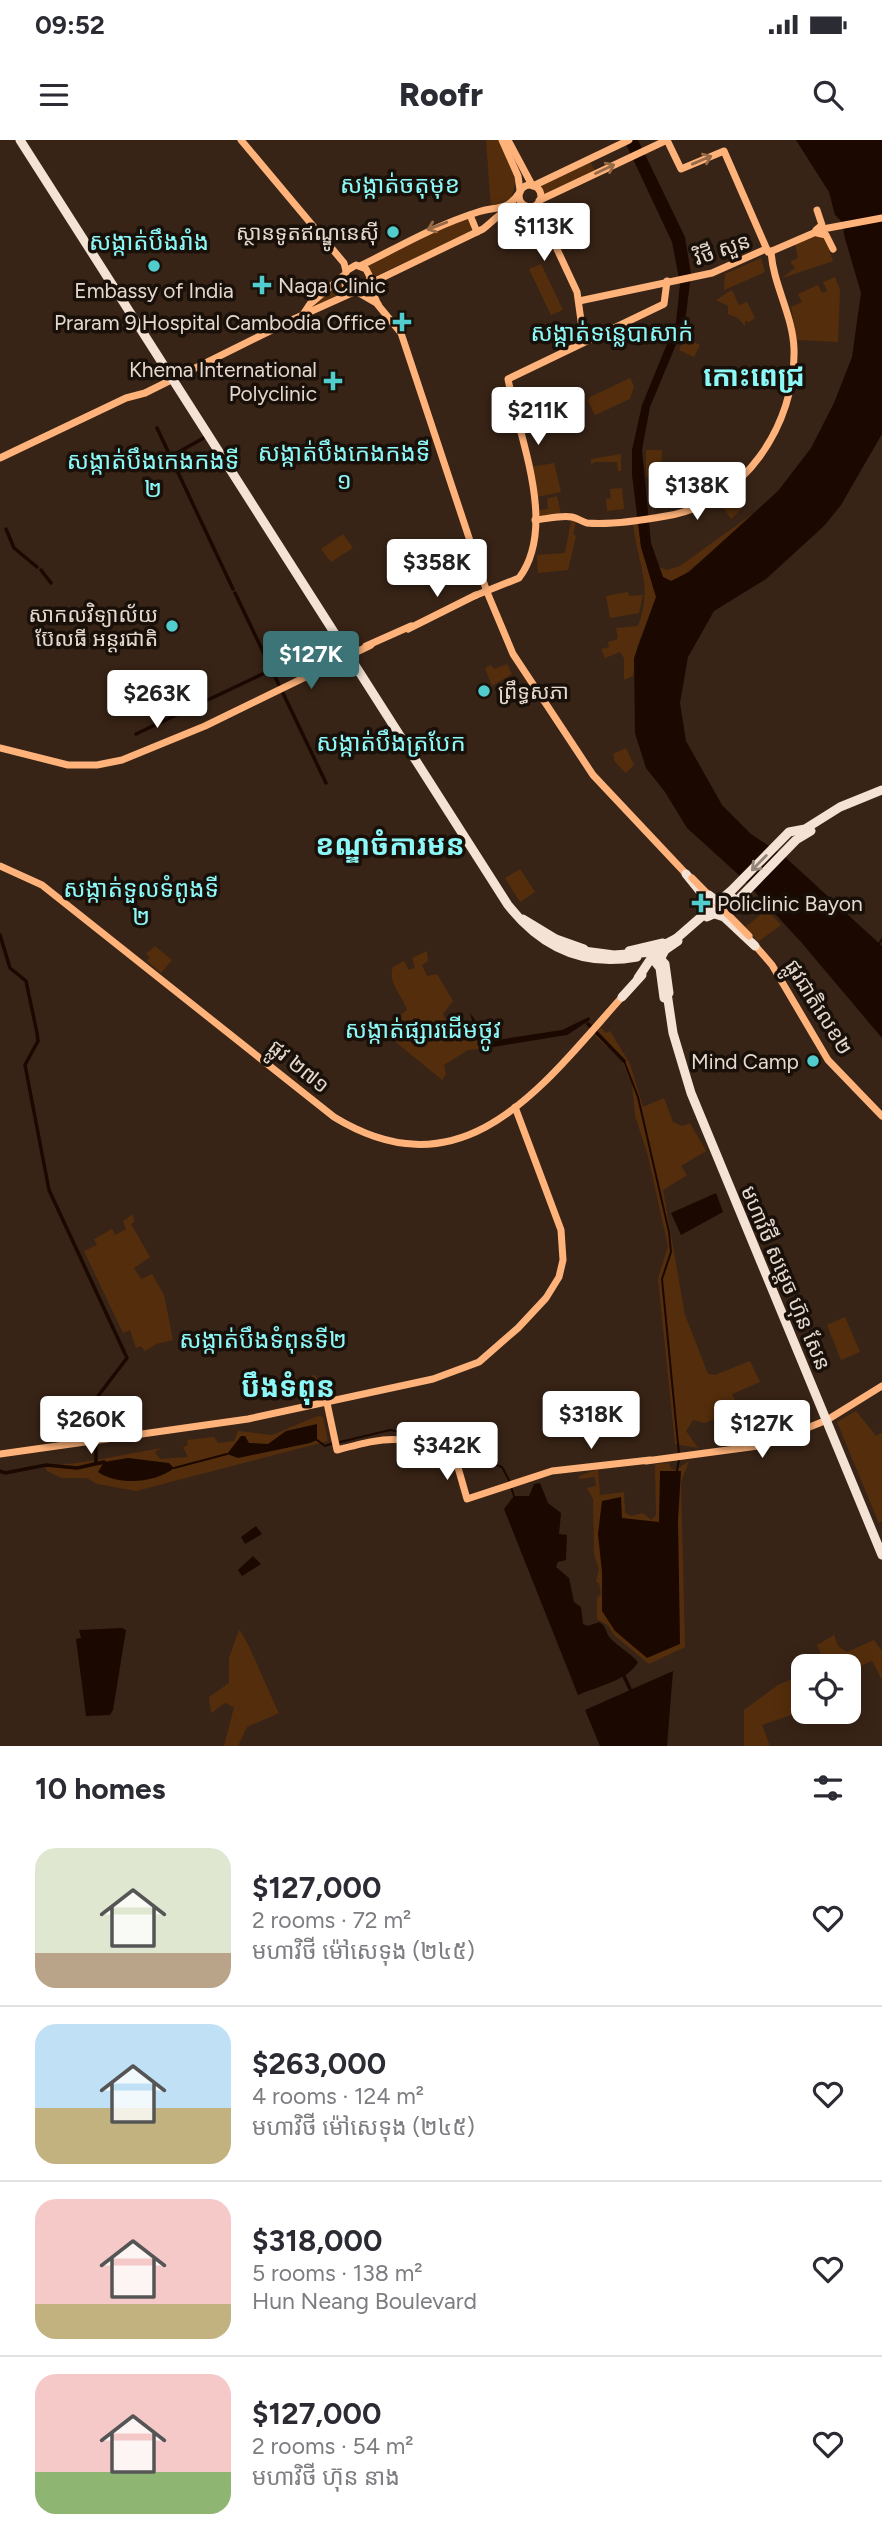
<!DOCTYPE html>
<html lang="en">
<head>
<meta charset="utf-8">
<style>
  :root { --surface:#fff; --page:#f7f7f7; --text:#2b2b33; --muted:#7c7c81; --line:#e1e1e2; --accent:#3d7478 }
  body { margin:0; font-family:Figtree,"Noto Sans Khmer",sans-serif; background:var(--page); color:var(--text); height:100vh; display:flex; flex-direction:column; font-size:26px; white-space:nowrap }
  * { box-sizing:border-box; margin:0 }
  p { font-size:23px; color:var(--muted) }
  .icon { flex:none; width:38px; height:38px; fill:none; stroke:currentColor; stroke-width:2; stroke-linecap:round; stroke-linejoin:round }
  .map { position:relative; height:1606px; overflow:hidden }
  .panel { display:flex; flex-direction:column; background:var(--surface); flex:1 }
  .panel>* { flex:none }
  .buttons { position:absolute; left:791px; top:1514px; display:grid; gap:14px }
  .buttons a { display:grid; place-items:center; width:70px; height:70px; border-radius:14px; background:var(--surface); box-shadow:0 4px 18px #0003; font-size:35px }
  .price { position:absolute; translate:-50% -60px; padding:0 16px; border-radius:7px; background:#fff; color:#222; font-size:23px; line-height:46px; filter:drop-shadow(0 2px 4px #0008) }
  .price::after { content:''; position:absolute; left:50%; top:42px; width:21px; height:16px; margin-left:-10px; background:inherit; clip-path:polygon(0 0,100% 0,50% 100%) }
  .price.current { background:var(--accent); color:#fff }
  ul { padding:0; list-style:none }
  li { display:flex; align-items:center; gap:21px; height:175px; padding:0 35px }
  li+li { border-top:2px solid var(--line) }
  li span { display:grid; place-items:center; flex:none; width:196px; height:140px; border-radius:21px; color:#555 }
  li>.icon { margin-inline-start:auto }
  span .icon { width:84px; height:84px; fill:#fffc; stroke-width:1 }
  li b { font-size:30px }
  h2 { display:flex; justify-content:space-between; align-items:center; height:84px; padding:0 35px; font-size:30px }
  .status { display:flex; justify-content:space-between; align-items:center; height:49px; padding:0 35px; background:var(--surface); direction:ltr }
  .status svg { height:19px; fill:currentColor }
  header { display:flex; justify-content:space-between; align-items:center; height:91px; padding:0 35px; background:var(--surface); font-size:32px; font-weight:800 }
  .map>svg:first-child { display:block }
  .green { fill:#542e0c }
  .water { fill:#1b0800 }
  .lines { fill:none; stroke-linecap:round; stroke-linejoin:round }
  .stream { stroke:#1b0800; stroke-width:2 }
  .canal { stroke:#1b0800; stroke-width:3.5 }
  .major { stroke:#ffb37a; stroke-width:7 }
  .highway { stroke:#f4e2d5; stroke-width:9 }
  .major-bridge { stroke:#ffb37a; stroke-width:7 }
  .highway-bridge { stroke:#f4e2d5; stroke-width:9 }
  .oneway { stroke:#976a47 }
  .oneway2 { stroke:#918479 }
  .poi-dot { fill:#52cdcd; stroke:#181009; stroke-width:2.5 }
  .labels { text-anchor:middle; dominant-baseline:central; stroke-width:7; stroke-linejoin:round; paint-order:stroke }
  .poi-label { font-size:21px; fill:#e5d8cf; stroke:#181009; text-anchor:end }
  .street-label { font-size:21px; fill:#e5d8cf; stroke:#181009 }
  .quarter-label { font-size:24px; fill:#8cf8f8; stroke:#181009 }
  .district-label { font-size:28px; font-weight:bold; fill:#8cf8f8; stroke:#181009 }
</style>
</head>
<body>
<div class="status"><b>09:52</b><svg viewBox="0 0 49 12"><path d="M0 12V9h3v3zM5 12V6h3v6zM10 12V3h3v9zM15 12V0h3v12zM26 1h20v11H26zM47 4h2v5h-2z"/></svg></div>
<header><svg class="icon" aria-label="menu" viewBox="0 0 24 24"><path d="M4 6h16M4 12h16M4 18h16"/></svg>Roofr<svg class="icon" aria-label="search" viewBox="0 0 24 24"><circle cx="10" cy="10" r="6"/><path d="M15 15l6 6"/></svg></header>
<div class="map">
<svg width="882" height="1606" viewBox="0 0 882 1606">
  <rect width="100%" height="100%" fill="#382416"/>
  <g class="green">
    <polygon points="486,0 501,0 516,41 511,58 491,68"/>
    <polygon points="590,21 595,31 543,56 538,46"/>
    <polygon points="470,77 476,89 374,137 368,125 430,91"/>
    <polygon points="816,96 824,97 833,121 782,138 795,128 790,122 798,118 795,103"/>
    <polygon points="761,118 765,132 724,150 725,134"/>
    <polygon points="541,124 563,170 551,175 529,129"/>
    <polygon points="835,137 840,150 838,202 797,200 791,167 802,162 798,154 818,145 822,153 827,151 823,142"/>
    <polygon points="340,144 344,152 312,168 311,167"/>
    <polygon points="732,150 739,165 747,162 755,178 749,182 745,181 745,186 738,178 728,174 728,166 716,160"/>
    <polygon points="684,197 700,205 694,217 679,210"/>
    <polygon points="630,238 634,246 630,259 595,275 588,261 590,257"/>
    <polygon points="646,310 662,310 661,337 646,337"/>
    <polygon points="621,314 621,331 618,331 617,322 595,322 591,325 591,319"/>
    <polygon points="554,323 561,352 537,357 531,327"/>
    <polygon points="622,348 624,369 607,371 606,359 611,358 610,349"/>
    <polygon points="557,356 561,374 538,376 538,370 548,369 547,359"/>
    <polygon points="728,356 742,369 731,379 719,362"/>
    <polygon points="751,375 751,379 680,438 671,441 663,437 659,427 667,430 680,426"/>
    <polygon points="571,381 576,381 573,395 576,396 568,430 538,433 537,415 565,413"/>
    <path d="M 633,383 L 638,383 L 641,407 L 656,457 L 637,507 L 633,536 L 624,540 L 624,518 L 620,512 L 605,518 L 601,509 L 609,507 L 608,502 L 618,499 L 616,488 L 638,486 C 654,446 637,423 633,383 Z"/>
    <polygon points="343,394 353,408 331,422 321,409"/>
    <polygon points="628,452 629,456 643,455 639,473 610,478 606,456"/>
    <polygon points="507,524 512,534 492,546 485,528 491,525 494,529"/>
    <polygon points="626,608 634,625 626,633 615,622 613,614"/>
    <polygon points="520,729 535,752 520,762 505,738"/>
    <polygon points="767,770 781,785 758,802 745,787"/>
    <polygon points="155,806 172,820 161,833 147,821 150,817 146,814"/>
    <path d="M 427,811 L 428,821 L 422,825 L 427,836 L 437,834 L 453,861 L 443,874 L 445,879 L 451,876 L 455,885 L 445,896 L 446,902 L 461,892 L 465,893 L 465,886 L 471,883 L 480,909 L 468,910 L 444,925 L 446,934 L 442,940 L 397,903 L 393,892 L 394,880 L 407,870 C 403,856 387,843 393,827 L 404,821 L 409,830 L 415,828 L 412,818 Z"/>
    <polygon points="601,888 606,893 610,891 630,924 643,967 664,958 673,982 682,986 690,983 706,1011 681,1026 687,1035 663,1050 685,1175 708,1234 715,1235 750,1221 760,1242 732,1254 739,1268 705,1283 693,1280 686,1291 698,1308 675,1304 658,1139 668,1106 648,1016 635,975 632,944 621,919 597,898 595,894"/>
    <polygon points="133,1074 134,1082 131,1084 150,1117 134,1128 141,1139 152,1134 164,1155 173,1200 156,1204 145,1211 141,1206 136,1208 130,1190 123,1193 84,1111 97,1105 94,1099 112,1089 115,1095 126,1089 123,1081"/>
    <polygon points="845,1177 860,1212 841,1220 827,1185"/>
    <polygon points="316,1235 318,1246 308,1248 309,1254 299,1256 295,1239"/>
    <polygon points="856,1271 876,1296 882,1293 882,1381 879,1383 837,1282"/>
    <path d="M 318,1276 L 323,1277 L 328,1301 L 136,1351 L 97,1344 L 87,1338 L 62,1338 L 47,1331 L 45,1325 C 85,1325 122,1314 162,1308 L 155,1312 L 160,1319 L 188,1317 L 183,1307 L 188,1305 L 187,1300 L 214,1297 L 218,1303 L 234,1301 L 238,1291 L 272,1295 Z"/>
    <polygon points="689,1321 681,1342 685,1507 649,1524 613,1494 609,1486 597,1479 597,1458 601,1454 599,1443 596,1442 599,1429 594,1414 593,1359 587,1348 596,1346 595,1337 579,1339 579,1336 598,1329 600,1355 624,1352 625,1373 631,1376 643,1373 651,1380 656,1375 655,1324 669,1323 671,1329 676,1330"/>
    <path d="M 239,1490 C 246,1495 272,1560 279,1573 L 247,1587 L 238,1606 L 224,1606 L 234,1567 L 225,1563 L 211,1573 L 209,1557 L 229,1543 L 229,1518 Z"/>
    <polygon points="834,1495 838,1506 847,1512 874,1500 882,1511 882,1540 872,1521 849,1531 849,1526 807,1526 822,1517 817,1505"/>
    <polygon points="803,1534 803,1571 762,1585 770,1606 744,1606 744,1570 778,1545"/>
  </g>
  <g class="water">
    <polygon points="624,0 638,0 685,97 691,134 685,183 650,267 642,310 651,403 663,437 671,441 689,432 778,351 811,308 834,263 852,217 861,153 844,95 843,83 835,75 829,52 796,0 882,0 882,294 841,365 824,386 766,439 714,471 688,517 680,563 686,601 722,665 751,694 784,716 882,806 882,898 801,802 740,736 687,688 665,652 646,628 635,593 634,518 656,457 641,407 632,335 632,310 642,265 676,182 680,144 672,102"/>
    <polygon points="470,873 490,901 562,890 589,877 590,880 567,895 480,909"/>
    <polygon points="716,1053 723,1072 681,1095 671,1073"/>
    <polygon points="317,1284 317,1300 310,1303 238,1318 227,1314 241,1296 245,1296 249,1303 268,1304 286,1291"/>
    <path d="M 128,1318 L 169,1323 L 174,1328 C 156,1343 118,1346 98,1332 L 104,1322 Z"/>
    <polygon points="660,1331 681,1331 678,1380 680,1504 647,1518 615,1491 602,1471 602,1432 598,1394 602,1361 621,1357 622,1378 659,1382"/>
    <path d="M 540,1343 L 548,1363 L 561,1373 L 559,1394 L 567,1395 L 566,1420 L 558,1422 L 556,1427 L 569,1438 L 574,1462 L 581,1467 L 583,1484 L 588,1486 L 599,1482 C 608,1487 605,1494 612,1500 C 618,1506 630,1513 638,1522 C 629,1540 596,1547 578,1555 L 504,1369 L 514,1356 L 529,1356 L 534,1344 Z"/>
    <polygon points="256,1386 262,1394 245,1404 241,1397"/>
    <polygon points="253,1416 261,1424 242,1436 238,1430"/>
    <polygon points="122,1488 126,1490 113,1570 110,1575 86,1576 76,1499 81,1498 79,1490"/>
    <polygon points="673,1531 667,1606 600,1606 585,1570"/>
  </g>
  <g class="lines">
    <g class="stream">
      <polyline points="879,804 882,799"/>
      <polyline points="624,921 638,957 669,1092 671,1112 662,1139 679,1314"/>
      <polyline points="317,1300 325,1306 334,1303"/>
      <polyline points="340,1302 390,1290 408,1293 502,1327 510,1342"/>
      <polyline points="174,1328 227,1314"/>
      <polyline points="677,1331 679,1319"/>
      <polyline points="511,1347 514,1356"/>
    </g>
    <g class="canal">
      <polyline points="157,288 233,449"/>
      <polyline points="170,317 207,296"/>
      <polyline points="6,389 14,408 37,427"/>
      <polyline points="41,430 51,443"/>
      <polyline points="235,453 279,545"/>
      <polyline points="282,551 326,643"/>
      <polyline points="136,594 271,530"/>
      <polyline points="0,795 10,828 26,841 37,893 38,901 25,925 49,1050 127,1218 92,1264 94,1291"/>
      <polyline points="588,884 624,921"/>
      <polyline points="96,1307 96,1323"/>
      <polyline points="0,1331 5,1333 46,1325 77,1328 104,1322"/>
      <polyline points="624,1536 630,1549"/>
    </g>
    <g class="major">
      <polyline points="241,0 344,123 346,131"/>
      <polyline points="502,0 518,36 520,50"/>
      <polyline points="508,0 532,45"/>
      <circle cx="530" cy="56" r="11"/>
      <polyline points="533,46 629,0"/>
      <polyline points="540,60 667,0 681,29 724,11 768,112"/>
      <polyline points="539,61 542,77 577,152 584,202"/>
      <polyline points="528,67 541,85"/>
      <polyline points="470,75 477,92"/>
      <polyline points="816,90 822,85 817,70"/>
      <polyline points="817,93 826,95 833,109"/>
      <polyline points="772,111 823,89 882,78"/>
      <path d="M 360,126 C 401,106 434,86 478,72 C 496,66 507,72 520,52"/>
      <polyline points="369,144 378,165 401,193 487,452 513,514 593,635 689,737"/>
      <path d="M 369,144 L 483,89 C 498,77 505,66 526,66"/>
      <polyline points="357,152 367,147 370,137 366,129 356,125 346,131 345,145 378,164"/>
      <polyline points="579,161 712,133 766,109"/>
      <polyline points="304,173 310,164 343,136"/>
      <polyline points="274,188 354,152"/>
      <polyline points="0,318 126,258 145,253 276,188"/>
      <path d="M 535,380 C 547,379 561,375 572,377 C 578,378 582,382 587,383 C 609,385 644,380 666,376 C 744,364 796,284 794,209 C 793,175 773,145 771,111"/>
      <path d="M 474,456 L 519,438 C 558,386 519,298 508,239 L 664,164 L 667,141"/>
      <polyline points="408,489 476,455"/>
      <polyline points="366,506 411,486"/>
      <polyline points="0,608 68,625 97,625 122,620 205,586 371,505"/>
      <path d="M 0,726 L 42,745 L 334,977 C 465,1057 543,945 622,857"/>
      <polyline points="753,803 772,825 828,920 882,976"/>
      <path d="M 327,1263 L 337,1310 C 395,1295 399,1295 455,1317 L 467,1359 L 552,1331 L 650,1320"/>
      <polyline points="0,1314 248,1279 433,1239 479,1222 518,1188 546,1158 559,1137 563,1120 561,1090 515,967"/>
      <polyline points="646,1321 765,1305 827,1280 882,1246"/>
    </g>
    <g class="highway">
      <path d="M 20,0 L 508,765 C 541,807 583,827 637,817"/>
      <polyline points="686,734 707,760 706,772"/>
      <polyline points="715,774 724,777 755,806"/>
      <polyline points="707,777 732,766 796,700 811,691"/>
      <polyline points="523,779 556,799 584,809"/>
      <polyline points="677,798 732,750 789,692 805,689 840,667 882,650"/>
      <polyline points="629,811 663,803"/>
      <polyline points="656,823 660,828 664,858"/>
      <polyline points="658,823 665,810 678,801"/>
      <polyline points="667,853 673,893 691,953 882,1415"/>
      <polyline points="622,857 642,835"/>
    </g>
    <polyline class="major-bridge" points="692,738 749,796"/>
    <g class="highway-bridge">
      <polyline points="709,755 722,765 731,763 733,758"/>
      <polyline points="658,808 677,798"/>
      <polyline points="576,810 614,815 654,812 665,824 669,853"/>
      <polyline points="638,838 650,820"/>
    </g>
  </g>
  <defs><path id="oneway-shaft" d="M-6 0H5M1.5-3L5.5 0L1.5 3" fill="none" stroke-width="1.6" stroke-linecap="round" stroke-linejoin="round" transform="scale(1.75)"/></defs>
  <g class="oneway">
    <use href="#oneway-shaft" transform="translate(702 20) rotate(-23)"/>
    <use href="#oneway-shaft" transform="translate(605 29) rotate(-25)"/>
    <use href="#oneway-shaft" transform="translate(437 86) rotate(159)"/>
  </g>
  <use class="oneway2" href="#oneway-shaft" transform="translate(759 723) rotate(134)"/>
  <g class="poi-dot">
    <circle cx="393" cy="92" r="7"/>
    <circle cx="154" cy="126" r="7"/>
    <path d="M258.5 134.5h7v7h7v7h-7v7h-7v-7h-7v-7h7z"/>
    <path d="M398.5 171.5h7v7h7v7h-7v7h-7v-7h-7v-7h7z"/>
    <path d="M329.5 230.5h7v7h7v7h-7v7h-7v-7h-7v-7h7z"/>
    <circle cx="172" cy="486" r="7"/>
    <circle cx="484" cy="551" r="7"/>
    <path d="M697.5 752.5h7v7h7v7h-7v7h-7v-7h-7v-7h7z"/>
    <circle cx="813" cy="921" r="7"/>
  </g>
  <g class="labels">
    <g class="poi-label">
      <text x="379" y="92">ស្ថានទូតឥណ្ឌូនេស៊ី</text>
      <text x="278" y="145" text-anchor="start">Naga Clinic</text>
      <text x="154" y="150" text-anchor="middle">Embassy of India</text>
      <text x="386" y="182">Praram 9 Hospital Cambodia Office</text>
      <text x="317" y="229">Khema International<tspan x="317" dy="24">Polyclinic</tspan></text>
      <text x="158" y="474">សាកលវិទ្យាល័យ<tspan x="158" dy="24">ប៊ែលធី អន្តរជាតិ</tspan></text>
      <text x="498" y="551" text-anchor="start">ព្រឹទ្ធសភា</text>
      <text x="717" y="763" text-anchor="start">Policlinic Bayon</text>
      <text x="799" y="921">Mind Camp</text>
    </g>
    <g class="street-label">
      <text transform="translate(722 109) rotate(-19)">វិថី សួន</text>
      <text transform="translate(819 867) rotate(58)">ផ្លូវជាតិលេខ២</text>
      <text transform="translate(299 926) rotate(39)">ផ្លូវ ២៧១</text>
      <text transform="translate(786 1138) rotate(67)">មហាវិថី សម្តេច ហ៊ុន សែន</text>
    </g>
    <g class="quarter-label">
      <text x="400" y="44">សង្កាត់ចតុមុខ</text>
      <text x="149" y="101">សង្កាត់បឹងរាំង</text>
      <text x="612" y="192">សង្កាត់ទន្លេបាសាក់</text>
      <text x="344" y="312">សង្កាត់បឹងកេងកងទី<tspan x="344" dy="28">១</tspan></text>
      <text x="153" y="320">សង្កាត់បឹងកេងកងទី<tspan x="153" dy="28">២</tspan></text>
      <text x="391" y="602">សង្កាត់បឹងត្របែក</text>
      <text x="141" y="748">សង្កាត់ទួលទំពូងទី<tspan x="141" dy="28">២</tspan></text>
      <text x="423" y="889">សង្កាត់ផ្សារដើមថ្កូវ</text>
      <text x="263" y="1199">សង្កាត់បឹងទំពុនទី២</text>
    </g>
    <g class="district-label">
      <text x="754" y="236">កោះពេជ្រ</text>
      <text x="390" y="705">ខណ្ឌចំការមន</text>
      <text x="288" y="1247">បឹងទំពុន</text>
    </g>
  </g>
</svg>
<div class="buttons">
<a><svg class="icon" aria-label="locate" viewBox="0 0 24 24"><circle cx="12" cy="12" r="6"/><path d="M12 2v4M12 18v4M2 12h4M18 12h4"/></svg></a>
</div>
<b class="price" style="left:544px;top:123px">$113K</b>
<b class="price" style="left:538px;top:307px">$211K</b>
<b class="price" style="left:697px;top:382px">$138K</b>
<b class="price" style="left:437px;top:459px">$358K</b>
<b class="price current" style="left:311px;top:551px">$127K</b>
<b class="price" style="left:157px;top:590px">$263K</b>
<b class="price" style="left:591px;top:1311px">$318K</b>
<b class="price" style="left:91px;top:1316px">$260K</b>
<b class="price" style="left:762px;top:1320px">$127K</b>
<b class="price" style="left:447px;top:1342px">$342K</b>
</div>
<section class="panel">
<h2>10 homes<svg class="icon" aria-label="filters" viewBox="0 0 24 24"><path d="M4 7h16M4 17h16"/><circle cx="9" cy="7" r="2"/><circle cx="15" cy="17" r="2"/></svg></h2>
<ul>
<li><span style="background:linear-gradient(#dfe7d0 75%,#b9a48a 0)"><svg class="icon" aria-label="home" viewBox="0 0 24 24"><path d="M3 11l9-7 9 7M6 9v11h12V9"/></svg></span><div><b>$127,000</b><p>2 rooms · 72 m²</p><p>មហាវិថី ម៉ៅសេទុង (២៤៥)</p></div><svg class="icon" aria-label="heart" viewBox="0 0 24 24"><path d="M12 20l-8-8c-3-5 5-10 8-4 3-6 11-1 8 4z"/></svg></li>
<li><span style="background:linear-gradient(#bfe0f5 60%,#c2b280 0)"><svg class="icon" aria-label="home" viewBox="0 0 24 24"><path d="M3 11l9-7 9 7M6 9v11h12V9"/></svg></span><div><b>$263,000</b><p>4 rooms · 124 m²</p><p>មហាវិថី ម៉ៅសេទុង (២៤៥)</p></div><svg class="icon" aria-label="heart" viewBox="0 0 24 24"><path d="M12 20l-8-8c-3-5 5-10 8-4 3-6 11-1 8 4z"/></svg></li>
<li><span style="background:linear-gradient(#f6c9c9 75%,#c2b280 0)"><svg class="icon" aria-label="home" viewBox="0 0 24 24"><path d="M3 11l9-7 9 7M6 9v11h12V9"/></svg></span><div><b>$318,000</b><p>5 rooms · 138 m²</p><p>Hun Neang Boulevard</p></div><svg class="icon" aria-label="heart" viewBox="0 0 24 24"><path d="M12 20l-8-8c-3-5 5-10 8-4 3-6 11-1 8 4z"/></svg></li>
<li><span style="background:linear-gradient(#f6c9c9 70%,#8fb573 0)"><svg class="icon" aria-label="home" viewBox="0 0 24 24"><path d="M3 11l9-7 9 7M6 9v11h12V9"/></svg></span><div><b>$127,000</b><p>2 rooms · 54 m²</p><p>មហាវិថី ហ៊ុន នាង</p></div><svg class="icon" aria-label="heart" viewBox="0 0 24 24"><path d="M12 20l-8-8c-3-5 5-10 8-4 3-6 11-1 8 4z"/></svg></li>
</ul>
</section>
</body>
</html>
